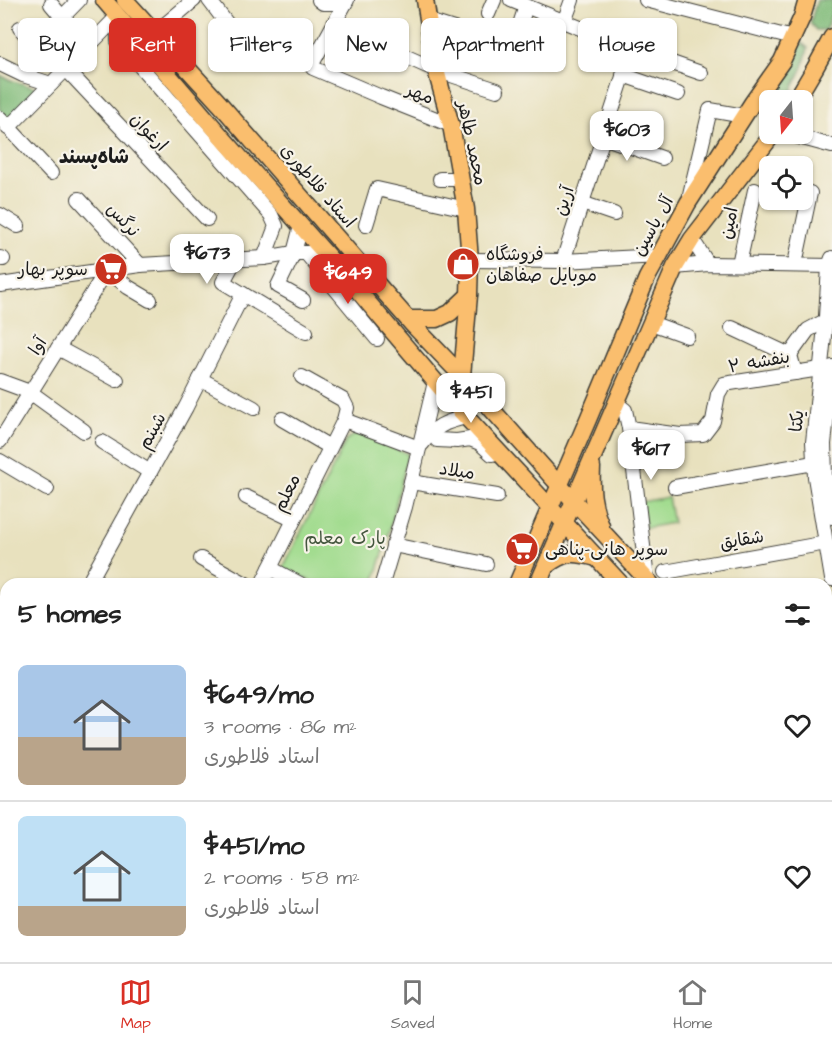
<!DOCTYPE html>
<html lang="en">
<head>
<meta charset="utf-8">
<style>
  :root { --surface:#fff; --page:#f2f2f2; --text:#222; --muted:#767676; --line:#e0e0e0; --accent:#d93025 }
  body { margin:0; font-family:"Architects Daughter","Playpen Sans Arabic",sans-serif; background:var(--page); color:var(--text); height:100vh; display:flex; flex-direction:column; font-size:22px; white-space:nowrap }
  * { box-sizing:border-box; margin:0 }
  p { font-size:20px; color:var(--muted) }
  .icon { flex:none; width:33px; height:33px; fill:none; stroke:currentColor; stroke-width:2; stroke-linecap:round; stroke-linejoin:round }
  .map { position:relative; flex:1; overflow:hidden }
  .side { position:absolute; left:0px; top:578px; width:832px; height:386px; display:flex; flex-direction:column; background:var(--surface); border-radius:18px 18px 0 0; box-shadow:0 2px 4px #0004 }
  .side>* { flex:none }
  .hud { position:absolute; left:18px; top:18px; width:796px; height:54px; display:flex; gap:12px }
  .needle { width:39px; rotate:197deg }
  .tools { position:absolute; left:759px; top:90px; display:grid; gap:12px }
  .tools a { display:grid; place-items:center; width:54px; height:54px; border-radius:9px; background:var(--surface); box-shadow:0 2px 4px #0004; font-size:30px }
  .price { position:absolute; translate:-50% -51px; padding:0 14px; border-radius:12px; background:#fff; color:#222; font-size:20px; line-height:39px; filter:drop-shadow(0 2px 3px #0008) }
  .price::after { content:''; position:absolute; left:50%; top:36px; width:18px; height:14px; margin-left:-9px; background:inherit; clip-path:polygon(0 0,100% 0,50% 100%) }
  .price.selected { background:var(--accent); color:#fff }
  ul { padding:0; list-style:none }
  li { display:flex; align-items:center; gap:18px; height:150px; padding:0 18px }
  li+li { border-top:2px solid var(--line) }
  li span { display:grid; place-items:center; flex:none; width:168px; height:120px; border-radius:9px; color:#555 }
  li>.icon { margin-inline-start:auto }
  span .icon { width:72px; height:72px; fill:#fffc; stroke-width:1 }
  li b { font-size:26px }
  h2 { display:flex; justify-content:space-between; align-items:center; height:72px; padding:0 18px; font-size:26px }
  .tag { padding:0 21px; border-radius:9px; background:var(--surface); box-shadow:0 2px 4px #0004; font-size:21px; line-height:54px }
  .tag.selected { background:var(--accent); color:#fff }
  .tab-bar { display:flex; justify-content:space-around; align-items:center; height:84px; border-top:2px solid var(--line); background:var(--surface); font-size:16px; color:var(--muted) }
  .tab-bar a { display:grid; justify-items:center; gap:3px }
  .tab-bar .selected { color:var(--accent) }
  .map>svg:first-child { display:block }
  .green { fill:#a2dc8f; stroke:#5f7c56; stroke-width:1.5 }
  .forest { fill:#81bc7a; stroke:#4e6c4b; stroke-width:1.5 }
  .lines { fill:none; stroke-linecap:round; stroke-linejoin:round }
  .minor-casing { stroke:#3b3a34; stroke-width:16 }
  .major-casing { stroke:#3b3a34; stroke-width:19 }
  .minor { stroke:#fff; stroke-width:14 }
  .major { stroke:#fabe6e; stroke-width:16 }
  .labels { text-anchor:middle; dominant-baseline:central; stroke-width:4.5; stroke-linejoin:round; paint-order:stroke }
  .street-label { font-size:18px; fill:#1c1c1c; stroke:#f7f3e8 }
  .poi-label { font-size:18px; fill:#1c1c1c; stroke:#f7f3e8; text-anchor:start }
  .park-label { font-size:18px; fill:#44563e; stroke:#f7f3e8 }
  .neighbourhood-label { font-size:20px; font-weight:bold; fill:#1c1c1c; stroke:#f7f3e8 }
</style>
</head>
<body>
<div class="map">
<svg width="832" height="962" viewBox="0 0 832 962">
  <rect width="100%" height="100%" fill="#f7f3e8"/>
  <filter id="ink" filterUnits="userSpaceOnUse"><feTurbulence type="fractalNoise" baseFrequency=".0167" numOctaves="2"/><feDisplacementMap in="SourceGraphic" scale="12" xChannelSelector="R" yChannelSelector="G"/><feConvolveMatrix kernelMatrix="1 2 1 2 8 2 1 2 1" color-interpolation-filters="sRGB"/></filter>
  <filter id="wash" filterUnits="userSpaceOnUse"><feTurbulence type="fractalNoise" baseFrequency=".008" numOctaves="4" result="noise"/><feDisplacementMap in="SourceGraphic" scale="24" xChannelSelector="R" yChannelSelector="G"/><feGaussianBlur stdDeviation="1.35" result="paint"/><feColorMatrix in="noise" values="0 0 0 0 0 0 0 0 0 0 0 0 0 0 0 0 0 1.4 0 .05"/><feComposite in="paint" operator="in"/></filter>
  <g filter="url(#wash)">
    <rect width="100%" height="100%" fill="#e8e1be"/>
    <g class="green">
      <polygon points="359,433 408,454 387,540 374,583 315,583 283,568 347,439"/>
      <polygon points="668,497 673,523 646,528 641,502"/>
    </g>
    <g class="forest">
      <path d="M 817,0 L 832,0 C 832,12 831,20 825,30 L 816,30 L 810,23 Z"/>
      <polygon points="802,43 808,48 803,67 790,94 779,95 771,89 795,45"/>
      <path d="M 0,75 C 11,82 23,83 35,88 L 34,94 L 13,116 L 7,117 L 0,112 Z"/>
    </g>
  </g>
  <g filter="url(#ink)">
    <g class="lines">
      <defs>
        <g id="minor">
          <polyline points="209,0 228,25"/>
          <polyline points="319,0 323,3 345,3"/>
          <polyline points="511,0 632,49 701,73"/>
          <polyline points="646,0 793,38"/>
          <polyline points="51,4 62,17"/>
          <polyline points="488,14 494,0"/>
          <polyline points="118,16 118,41 271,215 276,226 264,258"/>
          <polyline points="428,21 460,31"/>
          <polyline points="564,22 572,0"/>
          <polyline points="20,28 35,45 79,0"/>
          <polyline points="348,31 436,70 497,90"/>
          <polyline points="155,33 194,0"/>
          <polyline points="514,43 526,6"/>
          <polyline points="229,56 312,64"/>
          <polyline points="0,64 23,75 51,84"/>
          <polyline points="312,64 313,68 381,97 451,125"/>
          <polyline points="312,64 347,0"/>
          <polyline points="66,69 207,219"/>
          <polyline points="623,75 678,94"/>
          <polyline points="0,118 51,173"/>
          <polyline points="8,128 118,16"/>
          <polyline points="788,134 832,146"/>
          <polyline points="603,137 662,158"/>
          <polyline points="440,179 461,179"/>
          <polyline points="690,194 710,110 744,116"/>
          <polyline points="79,199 140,265"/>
          <polyline points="582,203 614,214"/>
          <polyline points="0,215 18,226"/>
          <polyline points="366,225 377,189 466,209"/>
          <polyline points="301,226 294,253 278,286 303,300"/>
          <polyline points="692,239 708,264"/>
          <polyline points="306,253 377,339"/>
          <polyline points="0,258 3,259"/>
          <polyline points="832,258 829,266 826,317 813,442 815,477 832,579"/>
          <polyline points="235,260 223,282 306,332"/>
          <polyline points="470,260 563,261 660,256"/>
          <polyline points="563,261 632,49"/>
          <polyline points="739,264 755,190"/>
          <polyline points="795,264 810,193"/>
          <polyline points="675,267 708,264 832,266"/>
          <polyline points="0,285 140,265 264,258 294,253 325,253"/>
          <polyline points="651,323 687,336"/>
          <polyline points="732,328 790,355"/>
          <polyline points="58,348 117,380"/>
          <polyline points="832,367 824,444 825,476 832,517"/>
          <polyline points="795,373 790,355 808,330 825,321"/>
          <polyline points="200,379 254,408"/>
          <polyline points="0,381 30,392 84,431"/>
          <polyline points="616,403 625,410 629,428 647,579"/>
          <polyline points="282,419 330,447"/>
          <polyline points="344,420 419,448"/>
          <polyline points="629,428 680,435 703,434 713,421 718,394 724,384 820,369"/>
          <polyline points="437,440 457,441 470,439 480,443 492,454"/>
          <polyline points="0,441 107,270 128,287 150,300"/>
          <polyline points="102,442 150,472"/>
          <path d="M 422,444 C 435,426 445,422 466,417"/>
          <polyline points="0,461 47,489"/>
          <polyline points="411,482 497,496"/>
          <polyline points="675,487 814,463"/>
          <polyline points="246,497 294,520"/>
          <polyline points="393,545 486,564"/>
          <polyline points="201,559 246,584"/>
          <polyline points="270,568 300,584"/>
          <polyline points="665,572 826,543"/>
          <polyline points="88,584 186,407 243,294"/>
          <polyline points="262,584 344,420 347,408 343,400 302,377"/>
          <polyline points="382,584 405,507 435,382"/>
          <polyline points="0,604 6,608"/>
          <polyline points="826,615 832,614"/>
          <polyline points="826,689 832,688"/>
          <polyline points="0,702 6,704"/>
          <polyline points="0,738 6,718"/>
          <polyline points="0,780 6,781"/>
          <polyline points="0,849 6,851"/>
          <polyline points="826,903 832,904"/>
          <polyline points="199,957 218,962"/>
          <polyline points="7,962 8,957"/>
          <polyline points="145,962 146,957"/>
          <polyline points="506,962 508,957"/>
        </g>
        <g id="major">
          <polyline points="104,0 221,136 348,279 457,407 621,584"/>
          <polyline points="125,0 220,104 413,325 462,376 559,485 651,584"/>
          <polyline points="425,0 436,70 451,125 466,209 470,260 469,295 462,376"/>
          <polyline points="796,100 815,68 832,37"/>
          <polyline points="408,319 437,319 450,313 469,295"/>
          <path d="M 592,467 C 591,488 592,506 601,526"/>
          <path d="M 546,566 C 565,551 574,552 597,558"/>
          <polyline points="517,584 589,417 647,278 688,203 753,102 782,61 802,17 807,0"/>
          <polyline points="538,584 675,267 692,239 773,134"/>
          <polyline points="0,650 6,654"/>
          <polyline points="0,670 6,674"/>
          <polyline points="826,774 832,780"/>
          <polyline points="826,806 832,812"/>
          <polyline points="524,957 543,962"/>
          <polyline points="578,957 588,962"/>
          <polyline points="695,957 708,962"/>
          <polyline points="362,962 365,957"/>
          <polyline points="382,962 385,957"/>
        </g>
      </defs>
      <use href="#minor" class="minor-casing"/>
      <use href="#major" class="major-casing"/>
      <use href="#minor" class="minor"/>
      <use href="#major" class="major"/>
    </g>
  </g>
  <defs>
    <symbol id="shop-disc" viewBox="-11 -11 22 22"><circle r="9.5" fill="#c8321e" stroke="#f7f3e8"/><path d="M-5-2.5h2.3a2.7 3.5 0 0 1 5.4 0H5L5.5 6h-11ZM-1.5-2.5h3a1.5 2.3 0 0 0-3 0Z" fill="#fff"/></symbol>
    <symbol id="supermarket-disc" viewBox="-11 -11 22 22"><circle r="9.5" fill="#c8321e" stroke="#f7f3e8"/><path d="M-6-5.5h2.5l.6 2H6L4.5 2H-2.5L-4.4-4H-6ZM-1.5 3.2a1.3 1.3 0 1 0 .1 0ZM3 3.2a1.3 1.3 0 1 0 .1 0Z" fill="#fff"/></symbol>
  </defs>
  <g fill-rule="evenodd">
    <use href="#shop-disc" x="444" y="245" width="38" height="38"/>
    <use href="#supermarket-disc" x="92" y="250" width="38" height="38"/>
    <use href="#supermarket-disc" x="503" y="530" width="38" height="38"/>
  </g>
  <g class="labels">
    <g class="street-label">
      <text transform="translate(420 94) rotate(22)">مهر</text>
      <text transform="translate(149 132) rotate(47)">ارغوان</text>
      <text transform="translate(472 143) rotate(78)">محمد طاهر</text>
      <text transform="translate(318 186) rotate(49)">استاد فلاطوری</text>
      <text transform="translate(564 201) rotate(-72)">آرین</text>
      <text transform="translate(123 220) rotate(47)">نرگس</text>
      <text transform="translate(729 223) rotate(-78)">امین</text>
      <text transform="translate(653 226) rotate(-61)">آل یاسین</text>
      <text transform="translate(38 346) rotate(-58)">آوا</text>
      <text transform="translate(759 362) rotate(-10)">بنفشه ۲</text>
      <text transform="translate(797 421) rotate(-85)">یکتا</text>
      <text transform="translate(152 431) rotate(-61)">شبنم</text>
      <text transform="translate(457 471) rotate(9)">میلاد</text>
      <text transform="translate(287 493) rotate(-64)">معلم</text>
      <text transform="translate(742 540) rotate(-10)">شقایق</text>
    </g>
    <g class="poi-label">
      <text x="486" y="254">فروشگاه<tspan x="486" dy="21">موبایل صفاهان</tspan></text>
      <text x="88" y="269" text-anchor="end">سوپر بهار</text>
      <text x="545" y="549">سوپر هانی-پناهی</text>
    </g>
    <g class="park-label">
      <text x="345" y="538">پارک معلم</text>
    </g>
    <g class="neighbourhood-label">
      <text x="94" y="157">شاه‌پسند</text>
    </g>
  </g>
</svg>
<div class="tools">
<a><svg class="needle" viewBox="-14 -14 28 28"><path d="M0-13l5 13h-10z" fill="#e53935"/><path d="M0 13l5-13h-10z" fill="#767676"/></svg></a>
<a><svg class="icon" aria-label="locate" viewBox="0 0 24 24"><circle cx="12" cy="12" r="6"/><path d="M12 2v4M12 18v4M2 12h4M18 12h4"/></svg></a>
</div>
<b class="price" style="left:627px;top:162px">$603</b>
<b class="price" style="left:207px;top:285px">$673</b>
<b class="price selected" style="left:348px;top:305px">$649</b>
<b class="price" style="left:471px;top:424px">$451</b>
<b class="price" style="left:651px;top:481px">$617</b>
<div class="hud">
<a class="tag">Buy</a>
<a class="tag selected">Rent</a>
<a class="tag">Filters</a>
<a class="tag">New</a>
<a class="tag">Apartment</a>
<a class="tag">House</a>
</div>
<section class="side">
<h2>5 homes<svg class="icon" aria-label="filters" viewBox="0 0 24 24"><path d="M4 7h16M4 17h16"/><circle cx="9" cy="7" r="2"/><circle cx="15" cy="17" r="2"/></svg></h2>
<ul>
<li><span style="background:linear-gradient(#a9c7e8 60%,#b9a48a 0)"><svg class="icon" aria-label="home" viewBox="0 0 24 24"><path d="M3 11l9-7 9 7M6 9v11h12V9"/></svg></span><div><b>$649/mo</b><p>3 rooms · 86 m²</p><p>استاد فلاطوری</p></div><svg class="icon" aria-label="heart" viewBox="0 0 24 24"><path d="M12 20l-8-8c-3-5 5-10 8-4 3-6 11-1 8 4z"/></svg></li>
<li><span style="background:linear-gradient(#bfe0f5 75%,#b9a48a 0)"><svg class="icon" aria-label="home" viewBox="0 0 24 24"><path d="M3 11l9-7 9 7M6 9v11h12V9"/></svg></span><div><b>$451/mo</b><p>2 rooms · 58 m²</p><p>استاد فلاطوری</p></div><svg class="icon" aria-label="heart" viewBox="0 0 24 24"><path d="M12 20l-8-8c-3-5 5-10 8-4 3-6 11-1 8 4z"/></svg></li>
</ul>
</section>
</div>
<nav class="tab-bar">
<a class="selected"><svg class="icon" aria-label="map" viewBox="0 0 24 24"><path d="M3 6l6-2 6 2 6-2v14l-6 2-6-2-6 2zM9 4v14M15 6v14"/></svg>Map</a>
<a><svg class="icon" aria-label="saved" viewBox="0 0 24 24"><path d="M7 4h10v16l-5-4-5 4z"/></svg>Saved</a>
<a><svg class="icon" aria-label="home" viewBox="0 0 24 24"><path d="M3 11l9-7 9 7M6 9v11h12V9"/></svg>Home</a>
</nav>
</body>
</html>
